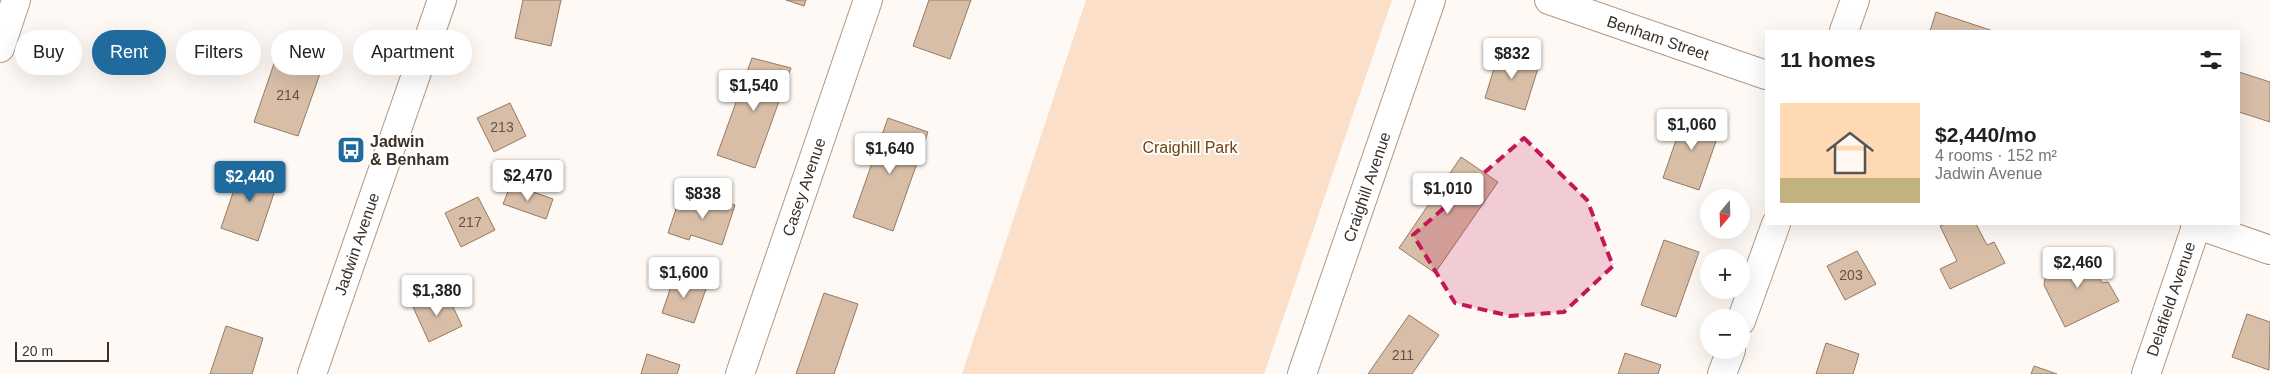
<!DOCTYPE html>
<html lang="en">
<head>
<meta charset="utf-8">
<style>
  :root { --surface:#fff; --page:#f6f6f6; --text:#202124; --muted:#757577; --accent:#206b9e }
  body { margin:0; font-family:Helvetica,sans-serif; background:var(--page); color:var(--text); height:100vh; display:flex; flex-direction:column; font-size:19px; white-space:nowrap }
  * { box-sizing:border-box; margin:0 }
  p { font-size:16px; color:var(--muted) }
  .icon { flex:none; width:28px; height:28px; fill:none; stroke:currentColor; stroke-width:2; stroke-linecap:round; stroke-linejoin:round }
  .map { position:relative; flex:1; overflow:hidden }
  .panel { position:absolute; left:1765px; top:30px; width:475px; height:195px; display:flex; flex-direction:column; background:var(--surface); border-radius:0px; box-shadow:0 5px 20px #0002 }
  .panel>* { flex:none }
  .banner { position:absolute; left:15px; top:30px; width:475px; height:45px; display:flex; gap:10px }
  .needle { width:32px; rotate:199deg }
  .controls { position:absolute; left:1700px; top:189px; display:grid; gap:10px }
  .controls a { display:grid; place-items:center; width:50px; height:50px; border-radius:50%; background:var(--surface); box-shadow:0 5px 20px #0002; font-size:25px }
  .scale { position:absolute; left:15px; bottom:12px; width:94px; box-sizing:border-box; padding-left:5px; border:2px solid #3b3128; border-top:0; font-size:14px; line-height:18px; white-space:nowrap; color:#3b3128; -webkit-text-stroke:4px #fff; paint-order:stroke }
  .price { position:absolute; translate:-50% -42px; padding:0 11px; border-radius:5px; background:#fff; color:#222; font-size:16px; line-height:32px; filter:drop-shadow(0 1px 2px #0008) }
  .price::after { content:''; position:absolute; left:50%; top:30px; width:15px; height:11px; margin-left:-8px; background:inherit; clip-path:polygon(0 0,100% 0,50% 100%) }
  .price.current { background:var(--accent); color:#fff }
  ul { padding:0; list-style:none }
  li { display:flex; align-items:center; gap:15px; height:125px; padding:0 15px }
  li span { display:grid; place-items:center; flex:none; width:140px; height:100px; border-radius:0px; color:#555 }
  li>.icon { margin-inline-start:auto }
  span .icon { width:60px; height:60px; fill:#fffc; stroke-width:1 }
  li b { font-size:21px }
  h2 { display:flex; justify-content:space-between; align-items:center; height:60px; padding:0 15px; font-size:21px }
  .tag { padding:0 18px; border-radius:22px; background:var(--surface); box-shadow:0 5px 20px #0002; font-size:18px; line-height:45px }
  .tag.current { background:var(--accent); color:#fff }
  .map>svg:first-child { display:block }
  .green { fill:#fbdfc8 }
  .building { fill:#d8bea7; stroke:#937a65 }
  .lines { fill:none; stroke-linecap:round; stroke-linejoin:round }
  .minor-casing { stroke:#b19882; stroke-width:30 }
  .minor { stroke:#fff; stroke-width:28 }
  .marked { fill:#c2185b; fill-opacity:0.2; stroke:#c2185b; stroke-width:4; stroke-dasharray:10 6; stroke-linejoin:round }
  .labels { text-anchor:middle; dominant-baseline:central; stroke-width:4; stroke-linejoin:round; paint-order:stroke }
  .number-label { font-size:14px; fill:#625448 }
  .street-label { font-size:16px; fill:#3b3128; stroke:#fff }
  .poi-label { font-size:16px; font-weight:bold; fill:#3b3128; stroke:#fff; text-anchor:start }
  .park-label { font-size:16px; fill:#704312; stroke:#fff }
</style>
</head>
<body>
<div class="map">
<svg width="2270" height="374" viewBox="0 0 2270 374">
  <rect width="100%" height="100%" fill="#fef9f4"/>
  <polygon class="green" points="1086,0 1392,0 1264,374 962,374"/>
  <g class="building">
    <polygon points="523,0 561,0 551,46 515,38"/>
    <polygon points="786,0 806,0 804,6"/>
    <polygon points="929,0 971,0 950,59 913,46"/>
    <polygon points="1936,12 1993,31 1930,31"/>
    <polygon points="1500,49 1540,62 1525,110 1485,98"/>
    <polygon points="278,52 322,68 298,136 254,122"/>
    <polygon points="752,58 791,68 755,168 717,155"/>
    <polygon points="2239,72 2270,82 2270,122 2239,112"/>
    <polygon points="510,103 526,136 494,152 477,118"/>
    <polygon points="1686,111 1722,124 1699,190 1663,178"/>
    <polygon points="888,118 928,132 893,231 853,217"/>
    <polygon points="1461,157 1498,182 1435,273 1399,248"/>
    <polygon points="242,166 279,178 258,241 221,228"/>
    <polygon points="511,184 553,199 546,219 503,204"/>
    <polygon points="702,194 735,205 722,245 691,235 689,240 668,233 678,203 697,209"/>
    <polygon points="478,197 495,230 461,247 445,213"/>
    <polygon points="1945,224 1976,224 1987,245 1994,242 2005,263 1950,289 1940,269 1957,261 1940,226"/>
    <polygon points="1664,240 1699,252 1676,317 1641,305"/>
    <polygon points="1857,251 1876,284 1845,300 1827,266"/>
    <polygon points="2085,251 2102,283 2108,282 2119,301 2065,327 2044,285 2047,269"/>
    <polygon points="675,275 707,286 694,323 662,313"/>
    <polygon points="446,292 462,326 429,342 413,307"/>
    <polygon points="824,293 858,304 834,374 796,374"/>
    <polygon points="2247,314 2270,322 2269,370 2232,357"/>
    <polygon points="1409,315 1439,335 1412,374 1368,374"/>
    <polygon points="226,326 263,338 252,374 210,374"/>
    <polygon points="1826,343 1859,354 1853,374 1816,374"/>
    <polygon points="1625,353 1661,365 1658,374 1618,374"/>
    <polygon points="647,354 680,365 677,374 641,374"/>
    <polygon points="2034,366 2057,374 2031,374"/>
  </g>
  <g class="lines">
    <defs>
      <g id="minor">
        <polyline points="1549,0 1766,75"/>
        <polyline points="1844,31 1855,0"/>
        <polyline points="0,48 16,0"/>
        <polyline points="2195,224 2270,250"/>
        <polyline points="1741,321 1776,224"/>
        <polyline points="312,374 442,0"/>
        <polyline points="740,374 868,0"/>
        <polyline points="1302,374 1431,0"/>
        <polyline points="1722,374 1731,350"/>
        <polyline points="2146,374 2197,224"/>
      </g>
    </defs>
    <use href="#minor" class="minor-casing"/>
    <use href="#minor" class="minor"/>
  </g>
  <path class="marked" d="M 1524,138 L 1587,200 L 1613,266 L 1564,312 L 1510,316 L 1455,303 L 1413,235 Z"/>
  <defs>
    <symbol id="bus-square" viewBox="-11 -11 22 22"><rect x="-9" y="-9" width="18" height="18" rx="4" fill="#206b9e" stroke="#fff"/><path d="M-5-6H5V4H4V6H2V4H-2V6H-4V4H-5ZM-3.5-4V0h7V-4ZM-3.5 1.2v1.5H-2V1.2ZM2 1.2v1.5H3.5V1.2Z" fill="#fff"/></symbol>
  </defs>
  <g fill-rule="evenodd">
    <use href="#bus-square" x="335" y="134" width="32" height="32"/>
  </g>
  <g class="labels">
    <g class="number-label">
      <text x="288" y="95">214</text>
      <text x="502" y="127">213</text>
      <text x="470" y="222">217</text>
      <text x="1851" y="275">203</text>
      <text x="1403" y="355">211</text>
    </g>
    <g class="street-label">
      <text transform="translate(1658 38) rotate(19)">Benham Street</text>
      <text transform="translate(804 187) rotate(-71)">Casey Avenue</text>
      <text transform="translate(1367 187) rotate(-71)">Craighill Avenue</text>
      <text transform="translate(357 244) rotate(-71)">Jadwin Avenue</text>
      <text transform="translate(2171 299) rotate(-71)">Delafield Avenue</text>
    </g>
    <g class="poi-label">
      <text x="370" y="141">Jadwin<tspan x="370" dy="18">&amp; Benham</tspan></text>
    </g>
    <g class="park-label">
      <text x="1190" y="147">Craighill Park</text>
    </g>
  </g>
</svg>
<div class="controls">
<a><svg class="needle" viewBox="-14 -14 28 28"><path d="M0-13l5 13h-10z" fill="#e53935"/><path d="M0 13l5-13h-10z" fill="#757577"/></svg></a>
<a>+</a>
<a>−</a>
</div>
<div class="scale">20 m</div>
<b class="price" style="left:1512px;top:80px">$832</b>
<b class="price" style="left:754px;top:112px">$1,540</b>
<b class="price" style="left:1692px;top:151px">$1,060</b>
<b class="price" style="left:890px;top:175px">$1,640</b>
<b class="price" style="left:528px;top:202px">$2,470</b>
<b class="price current" style="left:250px;top:203px">$2,440</b>
<b class="price" style="left:1448px;top:215px">$1,010</b>
<b class="price" style="left:703px;top:220px">$838</b>
<b class="price" style="left:2078px;top:289px">$2,460</b>
<b class="price" style="left:684px;top:299px">$1,600</b>
<b class="price" style="left:437px;top:317px">$1,380</b>
<div class="banner">
<a class="tag">Buy</a>
<a class="tag current">Rent</a>
<a class="tag">Filters</a>
<a class="tag">New</a>
<a class="tag">Apartment</a>
</div>
<section class="panel">
<h2>11 homes<svg class="icon" aria-label="filters" viewBox="0 0 24 24"><path d="M4 7h16M4 17h16"/><circle cx="9" cy="7" r="2"/><circle cx="15" cy="17" r="2"/></svg></h2>
<ul>
<li><span style="background:linear-gradient(#ffd9b3 75%,#c2b280 0)"><svg class="icon" aria-label="home" viewBox="0 0 24 24"><path d="M3 11l9-7 9 7M6 9v11h12V9"/></svg></span><div><b>$2,440/mo</b><p>4 rooms · 152 m²</p><p>Jadwin Avenue</p></div></li>
</ul>
</section>
</div>
</body>
</html>
